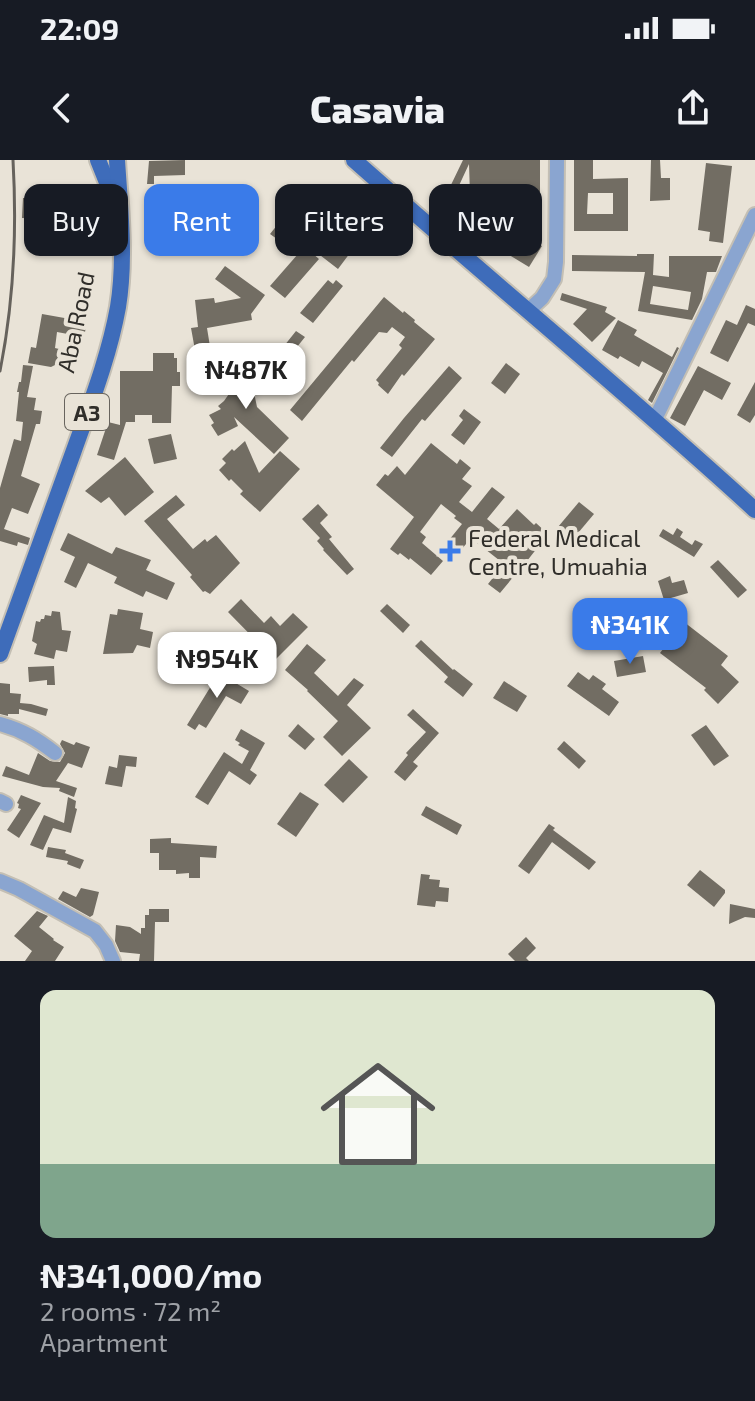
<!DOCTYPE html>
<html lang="en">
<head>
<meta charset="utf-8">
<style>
  :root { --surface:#171b24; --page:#242831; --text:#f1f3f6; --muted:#9ea1a6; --accent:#3a7be9 }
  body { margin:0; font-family:"Exo 2",sans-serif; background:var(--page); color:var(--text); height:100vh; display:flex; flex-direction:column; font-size:30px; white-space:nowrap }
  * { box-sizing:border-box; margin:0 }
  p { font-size:26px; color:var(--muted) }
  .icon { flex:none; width:44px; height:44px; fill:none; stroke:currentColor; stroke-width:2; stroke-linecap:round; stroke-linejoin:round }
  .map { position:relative; height:801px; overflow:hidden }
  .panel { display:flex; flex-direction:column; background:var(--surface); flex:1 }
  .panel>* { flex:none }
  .guide { position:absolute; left:24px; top:24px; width:708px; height:72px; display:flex; gap:16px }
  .price { position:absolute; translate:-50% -68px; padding:0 18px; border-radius:16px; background:#fff; color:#222; font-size:26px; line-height:52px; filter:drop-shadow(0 2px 4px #0008) }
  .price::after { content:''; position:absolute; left:50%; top:48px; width:24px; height:18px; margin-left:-12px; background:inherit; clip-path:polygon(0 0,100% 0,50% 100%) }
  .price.on { background:var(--accent); color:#fff }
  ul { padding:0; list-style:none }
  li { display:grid; align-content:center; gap:16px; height:424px; padding:0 40px }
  li span { display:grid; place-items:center; height:248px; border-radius:16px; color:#555 }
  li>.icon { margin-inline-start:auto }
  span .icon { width:144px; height:144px; fill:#fffc; stroke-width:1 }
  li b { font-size:34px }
  .pill { padding:0 28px; border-radius:16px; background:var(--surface); box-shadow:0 2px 6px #0004; font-size:28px; line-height:72px }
  .pill.on { background:var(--accent); color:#fff }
  .status { display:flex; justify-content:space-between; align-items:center; height:56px; padding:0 40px; background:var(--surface); direction:ltr }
  .status svg { height:22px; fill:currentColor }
  header { display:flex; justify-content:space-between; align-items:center; height:104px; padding:0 40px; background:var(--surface); font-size:36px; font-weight:800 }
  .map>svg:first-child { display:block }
  .building { fill:#726d63; fill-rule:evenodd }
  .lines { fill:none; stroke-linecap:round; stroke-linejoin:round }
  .minor-casing { stroke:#c4bfb4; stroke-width:18 }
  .major-casing { stroke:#c4bfb4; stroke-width:20 }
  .minor { stroke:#8aa5d0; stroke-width:14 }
  .major { stroke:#3e6cba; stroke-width:16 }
  .rail { stroke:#66625c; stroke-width:3 }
  .poi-dot { fill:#3a7be9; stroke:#e9e3d7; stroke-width:3 }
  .labels { text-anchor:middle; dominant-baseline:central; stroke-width:8; stroke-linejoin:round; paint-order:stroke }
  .shield { fill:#e9e3d7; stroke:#68645e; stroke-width:2 }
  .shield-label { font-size:22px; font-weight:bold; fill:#302e2a }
  .street-label { font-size:24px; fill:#302e2a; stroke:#e9e3d7 }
  .poi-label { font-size:24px; fill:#302e2a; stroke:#e9e3d7; text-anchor:start }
</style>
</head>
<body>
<div class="status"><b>22:09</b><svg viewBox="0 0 49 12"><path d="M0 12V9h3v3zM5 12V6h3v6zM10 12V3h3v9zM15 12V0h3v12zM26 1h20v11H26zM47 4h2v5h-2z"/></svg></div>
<header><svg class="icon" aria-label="back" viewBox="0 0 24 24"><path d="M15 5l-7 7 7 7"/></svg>Casavia<svg class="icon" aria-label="share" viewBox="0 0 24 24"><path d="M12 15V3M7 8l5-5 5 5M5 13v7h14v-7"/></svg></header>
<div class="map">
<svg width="755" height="801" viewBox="0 0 755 801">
  <rect width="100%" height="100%" fill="#e9e3d7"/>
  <g class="building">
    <polygon points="185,0 185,15 154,16 154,24 147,24 149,1"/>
    <polygon points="463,0 540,0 540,32 506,33 506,52 475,53 474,34 470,34 469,4 456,32 449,29"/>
    <path d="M 574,0 L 593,0 L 593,19 L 628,18 L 628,71 L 574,71 ZM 588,33 L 613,33 L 613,54 L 587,54 Z"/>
    <polygon points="651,0 660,0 661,18 670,18 670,40 650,41"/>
    <polygon points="706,3 732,6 723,83 709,81 710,72 698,70"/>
    <polygon points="23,38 31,38 31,45 53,45 53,41 76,41 76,67 53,68 53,59 22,58"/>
    <polygon points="278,64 319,99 285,138 270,126 298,94 270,74"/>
    <polygon points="337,70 356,85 338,109 316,92 326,79 328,81"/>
    <polygon points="519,72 542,86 529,107 506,93"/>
    <path d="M 637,94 L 654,94 L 653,115 L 669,117 L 669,96 L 722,96 L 716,112 L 707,112 L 702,139 L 692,160 L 638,151 L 645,112 L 572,111 L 572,95 L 637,96 ZM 653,126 L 691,132 L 688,150 L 650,144 Z"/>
    <polygon points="225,106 265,135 251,154 252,160 207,168 212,199 197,201 191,168 198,167 195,140 214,138 215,143 241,138 215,119"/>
    <polygon points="328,120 333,124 336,120 343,126 313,163 300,153"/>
    <polygon points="562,133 607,147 605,152 616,158 592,182 573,164 587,149 560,140"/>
    <polygon points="384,137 403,153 404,151 415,160 414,162 435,179 404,216 402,214 388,234 378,225 379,223 376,220 402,188 399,185 405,177 392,167 387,173 379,172 354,202 352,200 302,261 290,250"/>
    <polygon points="746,145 755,149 755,166 748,163 728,202 710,193 726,160 737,165"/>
    <polygon points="42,154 87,162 84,177 57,172 55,188 59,189 57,204 51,207 28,203 31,187 36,188"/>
    <polygon points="618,160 637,170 634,175 672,197 677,187 679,188 652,243 648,240 663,213 642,201 639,207 620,196 618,199 602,190"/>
    <polygon points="296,171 305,177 285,202 296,210 292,220 280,231 259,216 274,194 276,196"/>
    <polygon points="153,193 174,193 174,198 177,198 177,212 180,212 180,226 172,226 171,263 152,263 152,255 135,255 135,262 126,262 114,300 97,295 108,262 120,265 120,211 153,211"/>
    <polygon points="506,203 520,214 505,234 491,223"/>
    <polygon points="241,204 243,209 249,208 257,247 289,278 274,294 234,257 238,266 218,276 211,265 214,263 209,255 221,249 218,246 224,241 231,231 225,225 228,224 223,219 226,218 222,211 227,210 228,206"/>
    <polygon points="23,205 33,206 27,237 36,238 34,250 42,251 40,264 36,264 21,316 40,324 28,354 12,348 4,369 30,378 28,385 18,382 17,386 0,381 0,328 14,279 21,281 23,262 16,261 19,232 17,232 19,222 21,222"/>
    <polygon points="449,206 462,218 425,261 422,259 392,297 380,288 404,258"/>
    <polygon points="698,206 731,223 722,240 704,230 685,266 670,258"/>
    <polygon points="755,222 755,255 750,263 737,255"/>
    <polygon points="464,249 481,262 464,285 451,275 463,260 459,256"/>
    <polygon points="171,274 177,299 154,304 148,279"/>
    <polygon points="245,281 259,313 280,291 300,309 260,352 240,334 243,331 231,319 229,321 219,310 226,303 222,299 232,289 234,291"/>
    <polygon points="431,283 457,304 460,299 471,308 462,319 472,326 459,342 472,352 492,327 505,337 487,359 499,369 517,349 534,365 536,363 548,374 527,401 536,412 531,418 519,410 500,433 488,424 504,404 471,378 461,390 449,380 462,364 454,358 456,356 441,344 420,372 426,377 422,383 443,401 431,415 410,398 409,400 400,393 398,395 390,389 414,357 376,325 385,314 388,316 397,306 405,315"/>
    <polygon points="125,297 154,332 125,356 109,337 101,343 85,331"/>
    <polygon points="176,335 185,345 167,359 193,389 205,379 207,382 216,375 240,403 210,434 205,431 203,432 190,417 192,415 144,361"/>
    <polygon points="579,342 594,354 573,379 558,367"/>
    <polygon points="318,344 328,355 320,363 332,377 329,379 354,409 347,415 323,390 324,389 317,381 320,378 302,359"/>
    <polygon points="677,368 683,372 680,377 692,385 695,380 703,384 694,397 659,376 663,369 673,375"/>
    <polygon points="68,373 112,394 116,387 151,400 146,410 175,423 167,440 146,431 143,437 114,423 117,417 88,403 76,428 64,422 75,397 60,390"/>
    <polygon points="718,400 747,430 738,438 710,407"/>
    <polygon points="670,416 672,423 684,420 688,433 664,440 658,421"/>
    <polygon points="241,439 264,463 271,456 280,466 293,453 308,467 275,500 228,452"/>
    <polygon points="387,444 410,465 403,473 380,451"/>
    <polygon points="598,447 617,454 610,471 607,470 599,490 584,484"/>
    <polygon points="118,449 143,453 140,469 153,472 150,488 137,485 133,493 103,494 110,454 117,455"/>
    <polygon points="52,451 60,452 62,470 71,471 67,492 56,490 54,499 34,494 37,484 32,481 36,461 40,462 41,459 44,459 45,455 51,456"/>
    <polygon points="684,462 728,496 721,505 739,522 718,544 704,530 706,528 660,493"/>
    <polygon points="421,480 453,510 454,509 473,524 463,537 444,522 448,517 415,486"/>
    <polygon points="307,484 326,500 314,513 338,536 354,518 364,525 347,545 371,568 342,596 323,577 338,561 307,531 308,530 285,510"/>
    <polygon points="643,496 646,512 617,517 614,501"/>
    <polygon points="54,506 55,525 47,525 47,520 29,522 28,507"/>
    <polygon points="578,512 589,520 593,515 606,524 602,529 619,542 609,556 567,526"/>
    <polygon points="219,513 249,531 241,544 226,536 206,568 199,564 195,570 187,565"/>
    <polygon points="504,521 527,536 517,552 493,538"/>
    <polygon points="0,523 10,524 10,533 21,534 20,543 31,544 48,549 46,556 19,549 19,554 8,554 8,556 0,554"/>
    <polygon points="413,549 439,573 413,602 418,606 405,621 394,612 408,595 406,593 426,572 407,555"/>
    <polygon points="298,564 315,579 305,590 288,576"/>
    <polygon points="706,565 729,596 714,606 691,575"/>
    <polygon points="241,569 265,583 250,610 257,615 250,625 229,611 208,645 195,637 224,592 242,604 249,591 238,585 240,583 235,580"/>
    <polygon points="62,580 74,585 76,582 90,587 82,608 68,603 56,621 77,628 74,637 59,631 60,628 43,627 2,616 6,606 29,615 38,593 50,601 60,602 65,593 60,584"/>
    <polygon points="564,581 586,601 579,609 557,589"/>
    <polygon points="119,595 137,597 136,607 126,606 122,627 105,624 109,606 117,608"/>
    <polygon points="349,599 368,617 343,643 324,625"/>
    <polygon points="300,632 319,644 296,677 277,664"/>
    <polygon points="21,635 41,643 19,678 7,670 21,649 18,648 19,644 17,643"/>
    <polygon points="68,637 76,641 75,648 77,649 71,673 53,668 43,690 30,685 44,655 64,663"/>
    <polygon points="426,646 462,665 457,675 421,655"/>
    <polygon points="549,664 555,668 553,670 596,702 589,710 552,682 529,714 518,706"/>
    <polygon points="171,678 171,683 217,686 216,698 200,697 200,718 189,718 189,713 176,714 176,710 159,710 159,693 150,693 150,679"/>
    <polygon points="48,687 66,690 65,693 84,700 80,709 67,704 68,701 46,697"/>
    <polygon points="700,710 725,730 725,733 714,747 687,725"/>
    <polygon points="421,714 430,715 429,719 440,720 439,727 449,728 448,742 436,741 435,747 417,745"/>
    <polygon points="81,728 99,732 93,755 90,757 58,739 63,731 76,737"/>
    <polygon points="730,744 755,749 755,758 745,757 729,764"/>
    <polygon points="149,749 169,749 169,762 155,762 154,801 139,801 140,794 120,792 115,781 116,765 130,767 141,774 141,768 145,768 145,755 149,755"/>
    <polygon points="37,751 48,756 39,767 54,779 53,780 64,787 55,801 25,801 32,791 14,776"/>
    <polygon points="526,777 536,788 526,798 529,801 515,801 508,794"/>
  </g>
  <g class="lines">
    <defs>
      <g id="minor">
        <polyline points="528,151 542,138 554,119 556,102 557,0"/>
        <polyline points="655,259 755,55"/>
        <path d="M 0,564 C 22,570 37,579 55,593"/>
        <polyline points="0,641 6,644"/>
        <polyline points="0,721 19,729 95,771 106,785 113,801"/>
      </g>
      <g id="major">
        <polyline points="98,0 108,25"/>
        <path d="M 354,0 C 487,118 624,230 755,350"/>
        <path d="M 0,494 C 24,427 49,360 73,293 C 90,245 109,197 118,147 C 126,98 120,49 117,0"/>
      </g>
    </defs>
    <use href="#minor" class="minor-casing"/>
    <use href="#major" class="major-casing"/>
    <use href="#minor" class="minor"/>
    <use href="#major" class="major"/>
    <path class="rail" d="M 0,211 C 14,141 17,71 13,0"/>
  </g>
  <path class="poi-dot" d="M446 379h8v8h8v8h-8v8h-8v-8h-8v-8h8z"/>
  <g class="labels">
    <rect class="shield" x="65" y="234" width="44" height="36" rx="6"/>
    <g class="shield-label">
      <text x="87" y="252">A3</text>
    </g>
    <g class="street-label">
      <text transform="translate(75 162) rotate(-78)">Aba Road</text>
    </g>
    <g class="poi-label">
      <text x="468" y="377">Federal Medical<tspan x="468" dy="28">Centre, Umuahia</tspan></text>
    </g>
  </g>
</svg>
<b class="price" style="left:246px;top:251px">₦487K</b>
<b class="price on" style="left:630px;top:506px">₦341K</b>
<b class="price" style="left:217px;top:540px">₦954K</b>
<div class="guide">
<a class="pill">Buy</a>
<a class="pill on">Rent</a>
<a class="pill">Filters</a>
<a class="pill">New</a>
</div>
</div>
<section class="panel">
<ul>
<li><span style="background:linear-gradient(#dfe7d0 70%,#7fa58c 0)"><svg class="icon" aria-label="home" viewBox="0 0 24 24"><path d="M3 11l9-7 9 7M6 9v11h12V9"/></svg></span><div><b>₦341,000/mo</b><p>2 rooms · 72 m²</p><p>Apartment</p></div></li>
</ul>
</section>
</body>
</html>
